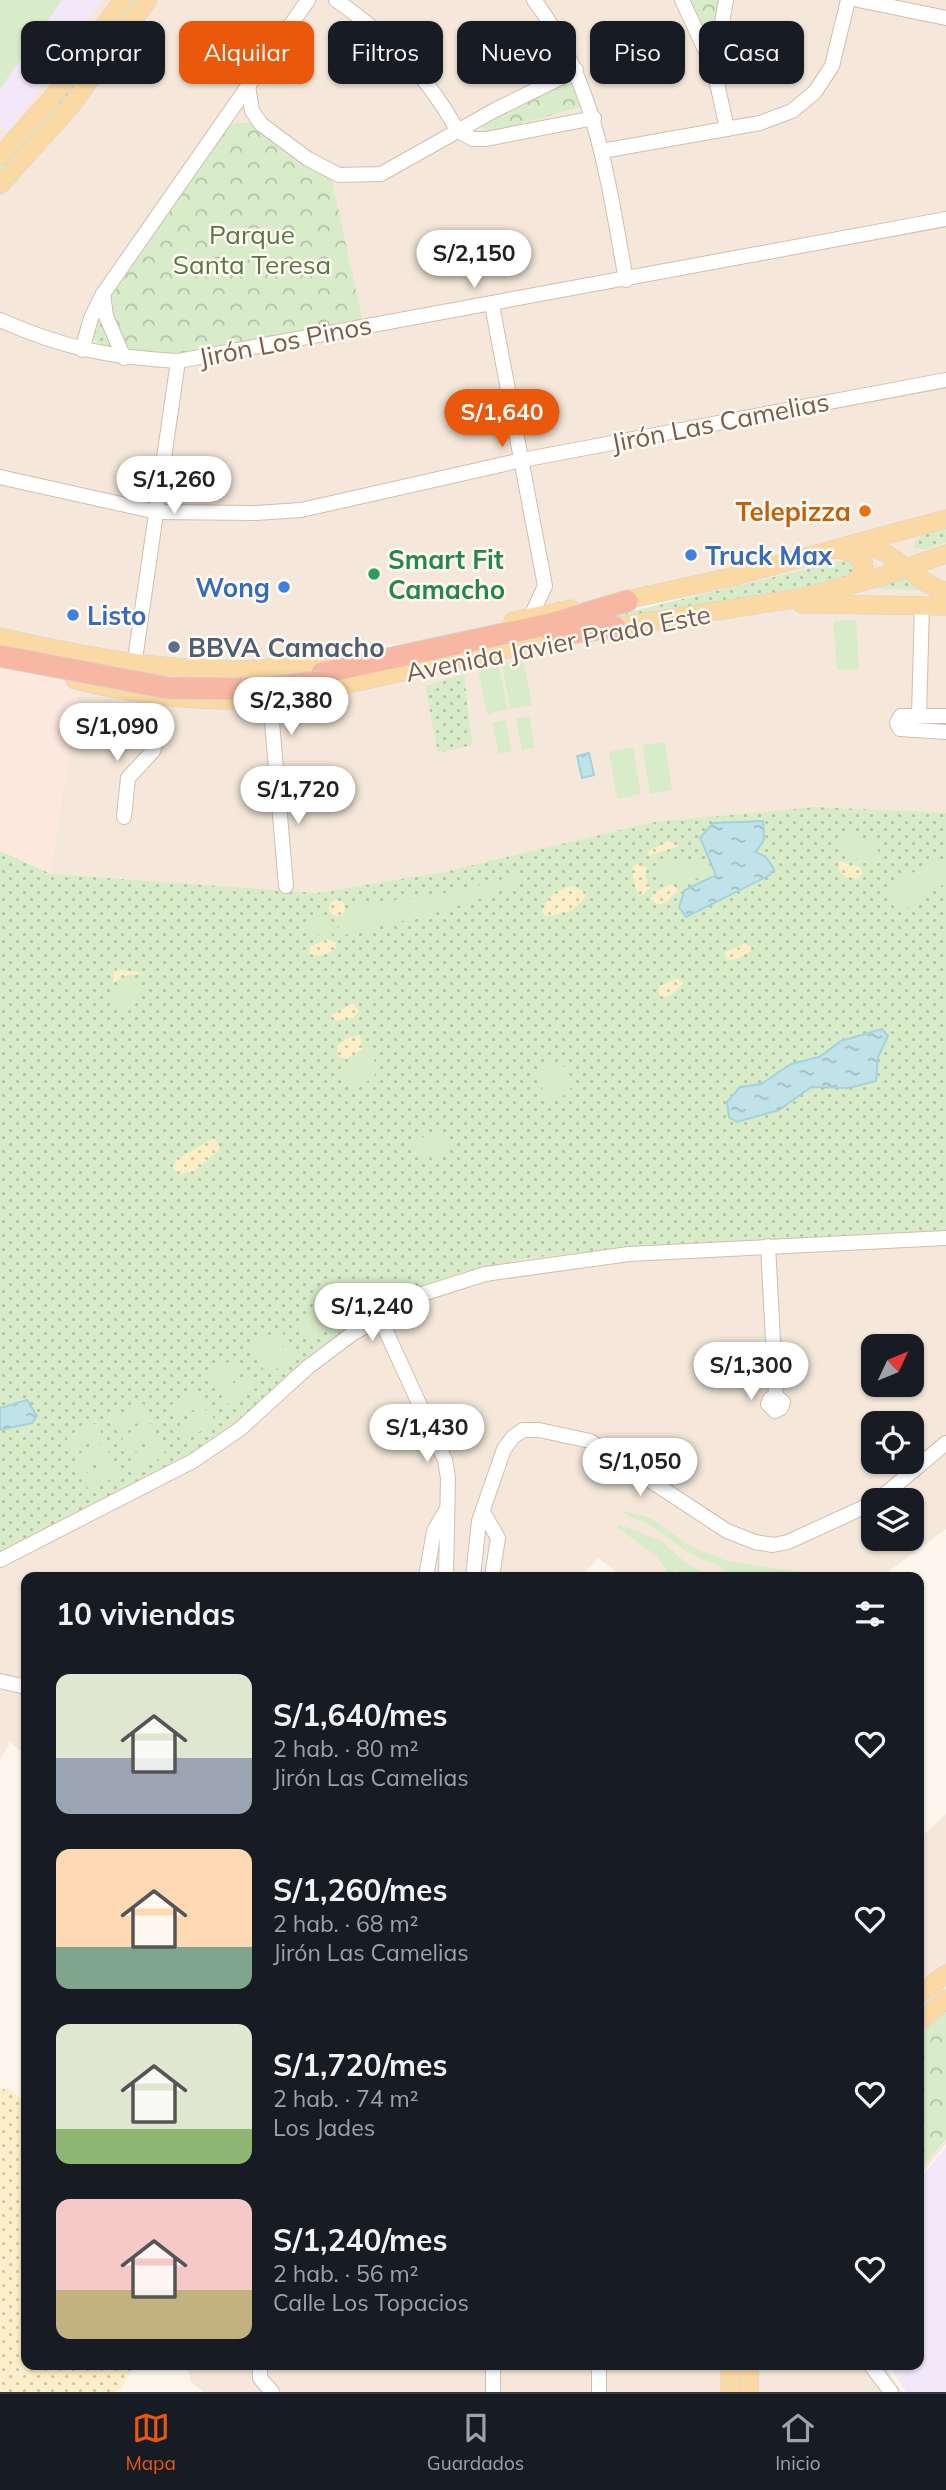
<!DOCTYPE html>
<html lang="es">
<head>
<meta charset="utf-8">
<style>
  :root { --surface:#171b24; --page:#20242c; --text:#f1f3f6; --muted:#9ea1a6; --line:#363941; --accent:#ea580c }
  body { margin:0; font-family:Mulish,sans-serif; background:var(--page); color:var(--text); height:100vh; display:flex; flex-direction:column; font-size:26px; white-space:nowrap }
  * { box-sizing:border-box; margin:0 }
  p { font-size:23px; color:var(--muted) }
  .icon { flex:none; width:38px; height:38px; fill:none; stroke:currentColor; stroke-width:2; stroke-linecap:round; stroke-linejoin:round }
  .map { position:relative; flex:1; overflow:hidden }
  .drawer { position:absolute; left:21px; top:1572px; width:903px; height:798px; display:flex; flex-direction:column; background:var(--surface); border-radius:14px; box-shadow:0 2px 5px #0004 }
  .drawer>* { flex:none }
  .top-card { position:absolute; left:21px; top:21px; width:905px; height:63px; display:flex; gap:14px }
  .needle { width:46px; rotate:46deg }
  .tools { position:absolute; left:861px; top:1334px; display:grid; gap:14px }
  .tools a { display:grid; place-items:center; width:63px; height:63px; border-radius:14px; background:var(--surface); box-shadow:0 2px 5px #0004; font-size:35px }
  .price { position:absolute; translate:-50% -60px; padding:0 16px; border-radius:24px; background:#fff; color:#222; font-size:23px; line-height:46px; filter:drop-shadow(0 2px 4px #0008) }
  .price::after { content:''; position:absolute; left:50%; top:42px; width:21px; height:16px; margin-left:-10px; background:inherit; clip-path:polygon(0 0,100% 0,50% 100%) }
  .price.selected { background:var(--accent); color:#fff }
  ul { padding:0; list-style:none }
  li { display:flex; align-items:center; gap:21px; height:175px; padding:0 35px }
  li span { display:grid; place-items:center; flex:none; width:196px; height:140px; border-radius:14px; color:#555 }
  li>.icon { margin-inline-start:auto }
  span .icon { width:84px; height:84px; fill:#fffc; stroke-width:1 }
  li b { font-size:30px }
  h2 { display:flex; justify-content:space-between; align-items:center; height:84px; padding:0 35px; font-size:30px }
  .tag { padding:0 24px; border-radius:14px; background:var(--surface); box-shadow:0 2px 5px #0004; font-size:24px; line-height:63px }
  .tag.selected { background:var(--accent); color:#fff }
  .dock { display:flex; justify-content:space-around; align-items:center; height:98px; border-top:2px solid var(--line); background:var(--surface); font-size:19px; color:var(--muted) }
  .dock a { display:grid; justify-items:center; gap:4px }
  .dock .selected { color:var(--accent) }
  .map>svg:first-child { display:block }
  .residential { fill:#f5e8da; fill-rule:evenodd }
  .commercial { fill:#fde8e0 }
  .education { fill:#f3e8fa }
  .grass { fill:url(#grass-dots) }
  .forest { fill:url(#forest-crowns) }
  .sand { fill:url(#sand-dots) }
  .garden { fill:#d8ecc9 }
  .water { fill:url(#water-ripples); stroke:#a5d3da; stroke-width:2 }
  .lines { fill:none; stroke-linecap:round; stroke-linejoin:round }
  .minor-casing { stroke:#d1beb0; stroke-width:16 }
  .major-casing { stroke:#dad1cd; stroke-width:19 }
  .highway-casing { stroke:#dad1cd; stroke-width:23 }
  .minor { stroke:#fff; stroke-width:14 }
  .major { stroke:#fbd9a5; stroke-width:18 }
  .highway { stroke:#f7b7a3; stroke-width:21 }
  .highway-bridge-casing { stroke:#dad1cd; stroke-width:23; stroke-linecap:butt }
  .highway-bridge { stroke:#f7b7a3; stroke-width:21 }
  .food-dot { fill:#e8710a; stroke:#fffaf3; stroke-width:2.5 }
  .shop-dot { fill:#3f7fe0; stroke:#fffaf3; stroke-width:2.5 }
  .leisure-dot { fill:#2e9e5b; stroke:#fffaf3; stroke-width:2.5 }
  .service-dot { fill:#5c6f8a; stroke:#fffaf3; stroke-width:2.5 }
  .labels { text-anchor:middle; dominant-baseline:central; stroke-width:5; stroke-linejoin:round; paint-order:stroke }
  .park-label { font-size:26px; fill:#537a41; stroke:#fffaf3 }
  .street-label { font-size:26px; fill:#7a5c4d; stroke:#fffaf3 }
  .food-label { font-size:26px; font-weight:bold; fill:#c56008; stroke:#fffaf3; text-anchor:end }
  .shop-label { font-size:26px; font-weight:bold; fill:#366cbe; stroke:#fffaf3; text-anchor:start }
  .leisure-label { font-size:26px; font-weight:bold; fill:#27864d; stroke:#fffaf3; text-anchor:start }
  .service-label { font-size:26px; font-weight:bold; fill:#4e5e75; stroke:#fffaf3; text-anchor:start }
</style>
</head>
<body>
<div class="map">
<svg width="946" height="2392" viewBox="0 0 946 2392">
  <defs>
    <pattern id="grass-dots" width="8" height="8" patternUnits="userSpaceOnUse" patternTransform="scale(1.75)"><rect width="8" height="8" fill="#d8ecc9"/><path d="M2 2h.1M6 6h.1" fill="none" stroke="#b4c2a5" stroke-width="1.8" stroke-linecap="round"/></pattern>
    <pattern id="forest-crowns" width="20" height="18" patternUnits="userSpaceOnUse" patternTransform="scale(1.75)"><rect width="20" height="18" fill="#d8ecc9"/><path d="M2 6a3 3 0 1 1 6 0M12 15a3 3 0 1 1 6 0" fill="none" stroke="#b4c2a5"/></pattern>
    <pattern id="sand-dots" width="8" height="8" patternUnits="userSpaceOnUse" patternTransform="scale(1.75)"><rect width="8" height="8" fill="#fcefc7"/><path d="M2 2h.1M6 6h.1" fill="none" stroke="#d1c5a4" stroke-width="1.8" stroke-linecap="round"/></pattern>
    <pattern id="water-ripples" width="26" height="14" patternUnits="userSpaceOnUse" patternTransform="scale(1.75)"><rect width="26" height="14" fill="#bfe3e8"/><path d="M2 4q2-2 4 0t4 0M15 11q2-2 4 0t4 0" fill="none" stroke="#a0bbbe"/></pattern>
  </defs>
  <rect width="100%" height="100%" fill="#fdf6ec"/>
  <g class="residential">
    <path d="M 0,0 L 946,0 L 946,1529 L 881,1577 L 623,1577 L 598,1558 L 581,1577 L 26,1577 L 26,1756 L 10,1742 L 0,1760 L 0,660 L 180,695 L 430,663 L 741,583 L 460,636 L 231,666 L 0,640 ZM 873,1346 L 912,1346 L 912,1384 L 873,1384 ZM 873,1423 L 912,1423 L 912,1461 L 873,1461 ZM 873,1500 L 912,1500 L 912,1538 L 873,1538 Z"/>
    <polygon points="946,1814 946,2144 919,2176 919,1839"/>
    <polygon points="183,2364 883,2364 902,2392 203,2392 190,2381 189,2372"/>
  </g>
  <polygon class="commercial" points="0,666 81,684 50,874 0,851"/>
  <g class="education">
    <polygon points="0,0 102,0 8,133 0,127"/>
    <polygon points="946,2147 946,2392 906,2392 888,2364 919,2364 919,2180"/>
  </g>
  <g class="grass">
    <polygon points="130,0 142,0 101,57 0,177 0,163"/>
    <polygon points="99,319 112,346 110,347 98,343 94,338"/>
    <path d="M 946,528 L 946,542 L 923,550 L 913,547 C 916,533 933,532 946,528 Z"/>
    <polygon points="849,559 857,560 855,574 775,594 584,623"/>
    <polygon points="909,572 936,591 874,588"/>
    <polygon points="464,674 472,745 438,753 425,686"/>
    <polygon points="815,807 946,813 946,1230 657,1246 528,1258 459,1273 387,1303 307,1362 253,1414 190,1460 0,1557 0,851 51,874 316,893 444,872 654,822"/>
  </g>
  <g class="forest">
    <polygon points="686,0 721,0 710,56"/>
    <polygon points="572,81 587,105 489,133 479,123"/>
    <path d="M 235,123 L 250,123 L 259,127 L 331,176 L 363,322 C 320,330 163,368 131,349 C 113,338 111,310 107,291 L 228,127 Z"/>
    <polygon points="946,2012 946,2139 919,2170 919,2034"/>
  </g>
  <g class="sand">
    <polygon points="668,841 679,846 649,856 647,852"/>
    <polygon points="839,861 860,867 863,873 858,878 847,878 839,870"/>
    <polygon points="638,863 647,868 645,877 650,888 642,895 636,890 632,868"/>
    <polygon points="672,884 678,890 667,902 658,905 651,899 655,892"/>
    <path d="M 573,886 L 587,893 C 581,909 561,916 545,916 L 542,911 C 548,896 557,888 573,886 Z"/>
    <circle cx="337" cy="908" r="8"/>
    <path d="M 327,939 L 335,942 L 336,948 C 327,956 320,957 309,954 L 310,947 Z"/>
    <path d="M 745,943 L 754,949 C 745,955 736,962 726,959 L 725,952 Z"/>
    <polygon points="114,969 145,973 124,976 113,983"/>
    <path d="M 677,978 L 683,983 C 676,991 671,997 660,997 L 658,987 Z"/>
    <polygon points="353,1003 359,1011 354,1017 337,1021 330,1016"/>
    <polygon points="360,1035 363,1049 345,1059 338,1056 337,1046 347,1038"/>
    <polygon points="214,1138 220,1149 194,1171 180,1174 173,1168 177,1159"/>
    <polygon points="8,2088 26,2102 26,2364 135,2364 121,2389 114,2392 0,2392 0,2090"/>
  </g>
  <g class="garden">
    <polygon points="0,0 62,0 0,89"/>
    <polygon points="856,620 859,669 837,670 833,621"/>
    <polygon points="523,660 532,705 510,709 502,664"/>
    <polygon points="499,665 508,709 487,714 478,669"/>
    <polygon points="529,716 535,747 522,750 516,719"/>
    <polygon points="505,720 512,751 499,754 492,723"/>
    <polygon points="665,742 672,790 650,794 642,745"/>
    <polygon points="633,747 641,794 617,799 609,752"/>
    <polygon points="850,835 875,841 878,851 875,863 842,855 841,843"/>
    <polygon points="670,858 702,864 709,870 688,884 656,878 653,870 657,862"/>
    <polygon points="936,859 946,875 946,883 898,913 883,890"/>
    <path d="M 518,875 L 528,878 L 485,897 L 436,913 L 340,936 C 334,922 349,915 357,903 C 417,900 461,891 518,875 Z"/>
    <polygon points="319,916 330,918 334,926 332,935 311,936 306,929 307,919"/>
    <polygon points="132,976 144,993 131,1010 122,1011 112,1002 122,983"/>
    <polygon points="371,1049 377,1070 373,1078 353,1089 345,1083 340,1070 352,1058"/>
    <polygon points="549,1066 567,1067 573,1086 563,1096 545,1097 538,1076"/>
    <polygon points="436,1130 443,1132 449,1157 417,1158 414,1143"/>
    <polygon points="371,1284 378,1297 350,1313 342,1300"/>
    <polygon points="326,1308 334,1322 305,1339 297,1326"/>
    <polygon points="280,1329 288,1342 259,1360 251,1346"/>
    <polygon points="288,1344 296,1358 266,1375 259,1361"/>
    <polygon points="237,1357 245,1371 216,1388 208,1374"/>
    <polygon points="248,1375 256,1388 227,1405 219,1392"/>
    <polygon points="197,1389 205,1403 176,1420 168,1407"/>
    <polygon points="144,1404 150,1418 119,1431 113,1417"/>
    <polygon points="208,1409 216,1422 187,1439 179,1426"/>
    <polygon points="97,1423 103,1437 72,1451 66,1436"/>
    <polygon points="152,1423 158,1437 127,1450 121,1436"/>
    <polygon points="160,1442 166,1456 135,1469 129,1455"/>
    <polygon points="105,1443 111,1457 80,1470 74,1456"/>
    <polygon points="113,1461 119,1476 88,1489 82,1475"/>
    <polygon points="624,1511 650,1518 692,1547 727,1561 800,1572 810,1577 729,1574 717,1565 692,1555 651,1526 623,1513"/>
    <polygon points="618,1524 660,1540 684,1561 710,1577 686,1577 676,1569 668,1572 655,1555 617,1527"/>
  </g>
  <g class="water">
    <polygon points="589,753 594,775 582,778 577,756"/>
    <polygon points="763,821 764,840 756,852 766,857 774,869 770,875 686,917 679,907 685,890 716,875 700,838 713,823"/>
    <polygon points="882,1029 888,1036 878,1057 876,1081 849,1088 811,1087 779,1110 737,1122 729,1117 727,1102 740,1087 761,1084 791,1064 819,1057 841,1041"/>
    <polygon points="27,1400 37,1416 32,1423 0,1430 0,1408"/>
  </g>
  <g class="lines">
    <defs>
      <g id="minor">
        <path d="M 336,0 C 390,38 425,73 458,131"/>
        <path d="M 534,0 C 596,82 608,181 626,280"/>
        <polyline points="682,0 714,69 727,129"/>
        <polyline points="858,0 946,18"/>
        <polyline points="714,69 726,0"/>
        <polyline points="248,86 252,111 261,124 308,159 339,175 381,174 495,110 576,70"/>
        <polyline points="458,131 473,139 486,139 594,118"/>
        <polyline points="602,151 760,123 792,111 815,92 832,66 848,0"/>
        <polyline points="103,294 106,316 124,358"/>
        <polyline points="492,305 545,586 530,618"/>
        <path d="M 0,320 C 63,348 109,357 178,361 L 946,219"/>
        <polyline points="82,350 91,318 103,294 308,0"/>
        <polyline points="0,477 157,512 256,513 301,510 522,460 946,380"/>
        <polyline points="133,673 178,361"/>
        <polyline points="270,698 286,886"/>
        <polyline points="919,716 922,605"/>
        <polyline points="946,716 901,716 897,723 900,729 946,732"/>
        <polyline points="124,817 128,778 153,751 158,736 154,697"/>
        <polyline points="768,1246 776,1396 783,1402 781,1408 775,1411 768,1404 770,1399 776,1396"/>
        <polyline points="379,1316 445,1460 448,1478 446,1577"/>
        <polyline points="878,1500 946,1443"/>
        <polyline points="483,1512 498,1538 492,1577"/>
        <polyline points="0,1560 193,1461 240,1429 308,1367 352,1334 422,1294 485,1274 629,1254 946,1238"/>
        <polyline points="426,1577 434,1531 445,1512"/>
        <polyline points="473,1577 479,1521 504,1449 513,1437 523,1430 539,1430 590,1441 727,1531 755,1542 773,1545 788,1542 873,1503"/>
        <polyline points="0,1681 26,1687"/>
        <polyline points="260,2364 260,2378 272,2392"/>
        <polyline points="493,2364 493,2392"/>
        <polyline points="870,2364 891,2392"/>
        <polyline points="599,2392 599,2364"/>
      </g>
      <g id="major">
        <polyline points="0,156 55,94 123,0"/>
        <polyline points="0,185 70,107 148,0"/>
        <path d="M 858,543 C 898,550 915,584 946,591"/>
        <polyline points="838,549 855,554 863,561 864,570 854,584"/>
        <polyline points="613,603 731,577 946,519"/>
        <polyline points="802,604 946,606"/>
        <polyline points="513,621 571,609"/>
        <polyline points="601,629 800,598 880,577 946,554"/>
        <path d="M 0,637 C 118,664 222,682 342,659"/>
        <path d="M 75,680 C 143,696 202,704 272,698"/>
        <polyline points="307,693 567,636"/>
        <polyline points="919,1995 946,1974"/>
        <polyline points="919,2022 946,1999"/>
        <polyline points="730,2392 730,2364"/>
        <polyline points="749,2392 750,2364"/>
      </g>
      <g id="highway">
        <polyline points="553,635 615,627"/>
        <polyline points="322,673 550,624 627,601"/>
      </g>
    </defs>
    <use href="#minor" class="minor-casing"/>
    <use href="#major" class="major-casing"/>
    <use href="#highway" class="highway-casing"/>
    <use href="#minor" class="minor"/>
    <use href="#major" class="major"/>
    <use href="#highway" class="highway"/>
    <defs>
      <polyline id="highway-bridge" points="0,656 168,688 259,689 324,681"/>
    </defs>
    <use href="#highway-bridge" class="highway-bridge-casing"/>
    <use href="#highway-bridge" class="highway-bridge"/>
  </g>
  <circle class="food-dot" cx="865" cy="511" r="7"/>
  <g class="shop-dot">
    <circle cx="691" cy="555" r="7"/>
    <circle cx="284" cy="587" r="7"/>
    <circle cx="73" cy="615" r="7"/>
  </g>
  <circle class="leisure-dot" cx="374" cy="574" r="7"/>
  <circle class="service-dot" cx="174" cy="647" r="7"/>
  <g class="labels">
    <g class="park-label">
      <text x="252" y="234">Parque<tspan x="252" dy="30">Santa Teresa</tspan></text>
    </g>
    <g class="street-label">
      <text transform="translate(285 341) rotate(-11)">Jirón Los Pinos</text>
      <text transform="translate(720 422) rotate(-11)">Jirón Las Camelias</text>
      <text transform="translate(558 643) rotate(-11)">Avenida Javier Prado Este</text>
    </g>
    <g class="food-label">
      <text x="851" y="511">Telepizza</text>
    </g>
    <g class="shop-label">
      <text x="705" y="555">Truck Max</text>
      <text x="270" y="587" text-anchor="end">Wong</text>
      <text x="87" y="615">Listo</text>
    </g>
    <g class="leisure-label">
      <text x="388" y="559">Smart Fit<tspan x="388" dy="30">Camacho</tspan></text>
    </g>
    <g class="service-label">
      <text x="188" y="647">BBVA Camacho</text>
    </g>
  </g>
</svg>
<div class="tools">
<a><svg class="needle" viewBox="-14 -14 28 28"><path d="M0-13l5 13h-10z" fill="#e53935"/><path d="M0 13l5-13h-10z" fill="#9ea1a6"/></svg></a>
<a><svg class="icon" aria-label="locate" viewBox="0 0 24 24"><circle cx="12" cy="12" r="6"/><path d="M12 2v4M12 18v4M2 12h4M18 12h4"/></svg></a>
<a><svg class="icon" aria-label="layers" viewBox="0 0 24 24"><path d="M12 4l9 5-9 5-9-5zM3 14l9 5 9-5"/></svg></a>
</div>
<b class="price" style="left:474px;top:290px">S/2,150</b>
<b class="price selected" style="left:502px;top:449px">S/1,640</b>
<b class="price" style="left:174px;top:516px">S/1,260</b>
<b class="price" style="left:291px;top:737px">S/2,380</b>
<b class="price" style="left:117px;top:763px">S/1,090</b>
<b class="price" style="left:298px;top:826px">S/1,720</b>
<b class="price" style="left:372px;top:1343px">S/1,240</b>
<b class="price" style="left:751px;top:1402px">S/1,300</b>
<b class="price" style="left:427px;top:1464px">S/1,430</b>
<b class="price" style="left:640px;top:1498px">S/1,050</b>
<div class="top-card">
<a class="tag">Comprar</a>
<a class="tag selected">Alquilar</a>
<a class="tag">Filtros</a>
<a class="tag">Nuevo</a>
<a class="tag">Piso</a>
<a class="tag">Casa</a>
</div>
<section class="drawer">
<h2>10 viviendas<svg class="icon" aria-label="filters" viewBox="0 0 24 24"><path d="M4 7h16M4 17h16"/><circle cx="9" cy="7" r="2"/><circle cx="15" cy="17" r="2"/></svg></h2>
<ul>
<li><span style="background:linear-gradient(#dfe7d0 60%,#9aa5b1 0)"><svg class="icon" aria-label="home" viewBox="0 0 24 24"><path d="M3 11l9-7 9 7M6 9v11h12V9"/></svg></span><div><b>S/1,640/mes</b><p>2 hab. · 80 m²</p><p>Jirón Las Camelias</p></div><svg class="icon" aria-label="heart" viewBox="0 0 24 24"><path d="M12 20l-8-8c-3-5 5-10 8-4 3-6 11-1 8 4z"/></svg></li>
<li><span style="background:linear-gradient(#ffd9b3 70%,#7fa58c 0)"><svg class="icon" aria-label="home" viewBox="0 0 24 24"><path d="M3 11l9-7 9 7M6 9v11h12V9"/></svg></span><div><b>S/1,260/mes</b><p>2 hab. · 68 m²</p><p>Jirón Las Camelias</p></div><svg class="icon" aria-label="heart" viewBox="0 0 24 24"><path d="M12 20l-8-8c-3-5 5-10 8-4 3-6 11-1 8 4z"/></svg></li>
<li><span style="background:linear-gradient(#dfe7d0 75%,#8fb573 0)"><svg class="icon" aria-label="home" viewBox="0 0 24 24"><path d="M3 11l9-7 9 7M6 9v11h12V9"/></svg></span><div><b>S/1,720/mes</b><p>2 hab. · 74 m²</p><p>Los Jades</p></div><svg class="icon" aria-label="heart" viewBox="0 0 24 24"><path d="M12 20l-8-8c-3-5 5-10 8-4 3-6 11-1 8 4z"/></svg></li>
<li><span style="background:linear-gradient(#f6c9c9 65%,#c2b280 0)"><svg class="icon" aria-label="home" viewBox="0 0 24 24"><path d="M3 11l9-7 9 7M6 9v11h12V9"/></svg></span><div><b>S/1,240/mes</b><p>2 hab. · 56 m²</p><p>Calle Los Topacios</p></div><svg class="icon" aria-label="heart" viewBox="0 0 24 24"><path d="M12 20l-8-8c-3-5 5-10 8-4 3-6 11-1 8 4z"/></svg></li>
</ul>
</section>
</div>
<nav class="dock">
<a class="selected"><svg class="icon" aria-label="map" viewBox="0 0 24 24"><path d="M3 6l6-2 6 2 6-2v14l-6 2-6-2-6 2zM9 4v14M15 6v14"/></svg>Mapa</a>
<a><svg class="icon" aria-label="saved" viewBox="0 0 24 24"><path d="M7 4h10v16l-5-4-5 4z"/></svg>Guardados</a>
<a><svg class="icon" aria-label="home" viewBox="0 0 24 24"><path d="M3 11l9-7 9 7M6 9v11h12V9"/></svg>Inicio</a>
</nav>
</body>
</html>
